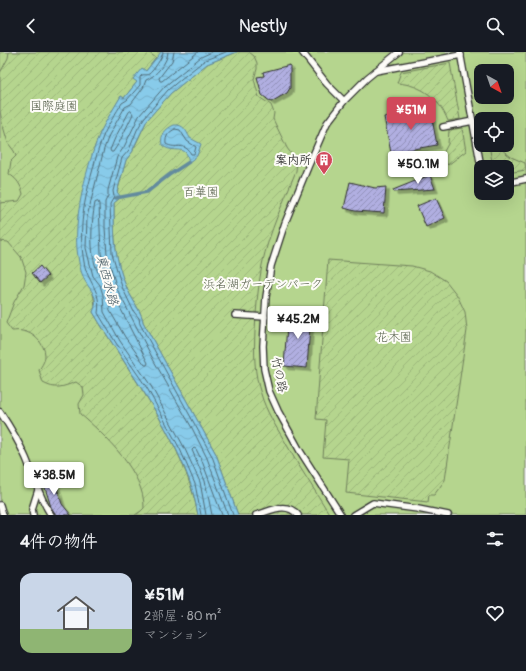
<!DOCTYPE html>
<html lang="ja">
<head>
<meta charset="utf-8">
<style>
  :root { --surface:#171b24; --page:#20242c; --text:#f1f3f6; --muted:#9ea1a6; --accent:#d1495b }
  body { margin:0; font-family:Pangolin,"Klee One",sans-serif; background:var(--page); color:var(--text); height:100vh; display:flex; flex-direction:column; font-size:15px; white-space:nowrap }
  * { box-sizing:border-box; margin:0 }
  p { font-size:13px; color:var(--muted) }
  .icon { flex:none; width:22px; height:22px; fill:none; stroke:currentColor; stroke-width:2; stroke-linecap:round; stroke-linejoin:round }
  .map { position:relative; height:463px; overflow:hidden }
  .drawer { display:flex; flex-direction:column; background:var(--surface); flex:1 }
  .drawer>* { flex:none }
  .needle { width:26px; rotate:140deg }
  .buttons { position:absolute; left:474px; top:12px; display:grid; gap:8px }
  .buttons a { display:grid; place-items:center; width:40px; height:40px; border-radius:8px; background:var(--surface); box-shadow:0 4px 16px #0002; font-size:20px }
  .price { position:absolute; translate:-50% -34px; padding:0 9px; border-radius:4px; background:#fff; color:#222; font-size:13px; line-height:26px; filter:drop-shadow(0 1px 2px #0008) }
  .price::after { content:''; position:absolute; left:50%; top:24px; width:12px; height:9px; margin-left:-6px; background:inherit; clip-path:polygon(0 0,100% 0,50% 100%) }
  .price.selected { background:var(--accent); color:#fff }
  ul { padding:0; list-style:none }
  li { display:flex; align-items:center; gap:12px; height:100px; padding:0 20px }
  li span { display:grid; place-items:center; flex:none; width:112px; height:80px; border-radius:12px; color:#555 }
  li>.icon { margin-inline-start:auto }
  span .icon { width:48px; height:48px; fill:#fffc; stroke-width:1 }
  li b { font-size:17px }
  h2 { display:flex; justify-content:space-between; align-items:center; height:48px; padding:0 20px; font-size:17px }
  header { display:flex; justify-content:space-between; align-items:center; height:52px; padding:0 20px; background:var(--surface); font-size:18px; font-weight:600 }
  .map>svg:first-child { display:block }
  .park { fill:#b5d58e; stroke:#70805c; fill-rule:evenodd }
  .garden { fill:url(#garden-furrows); stroke:#70805c }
  .water { fill:url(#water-waves); stroke:#638b9e }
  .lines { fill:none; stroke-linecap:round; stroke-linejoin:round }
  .shore { stroke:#506b77; stroke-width:1 }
  .stream { stroke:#638b9e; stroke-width:3.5 }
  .building { fill:url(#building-hatch); stroke:#2b2b2b; filter:url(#shadow) }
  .lane-casing { stroke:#2b2b2b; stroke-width:8 }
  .lane { stroke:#fdfcf7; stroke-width:5.5 }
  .labels { text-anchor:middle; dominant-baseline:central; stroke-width:4; stroke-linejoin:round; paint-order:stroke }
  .park-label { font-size:12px; fill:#545e49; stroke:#fdfcf7 }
  .poi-label { font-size:12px; font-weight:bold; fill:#2b2b2b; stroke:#fdfcf7; text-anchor:end }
  .street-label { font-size:12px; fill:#2b2b2b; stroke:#fdfcf7 }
  .water-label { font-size:13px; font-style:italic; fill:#475b64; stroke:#fdfcf7 }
</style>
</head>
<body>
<header><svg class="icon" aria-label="back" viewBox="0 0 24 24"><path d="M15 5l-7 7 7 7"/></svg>Nestly<svg class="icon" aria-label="search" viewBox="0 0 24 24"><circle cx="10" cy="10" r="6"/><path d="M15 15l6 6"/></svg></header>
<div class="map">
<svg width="526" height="463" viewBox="0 0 526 463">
  <defs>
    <pattern id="garden-furrows" width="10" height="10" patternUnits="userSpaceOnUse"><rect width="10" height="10" fill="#b5d58e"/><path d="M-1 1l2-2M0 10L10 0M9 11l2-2" fill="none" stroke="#9cb77b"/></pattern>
    <pattern id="water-waves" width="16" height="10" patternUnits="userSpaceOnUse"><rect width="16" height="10" fill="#88cbea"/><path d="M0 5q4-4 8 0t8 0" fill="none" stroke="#76aec9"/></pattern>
    <pattern id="building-hatch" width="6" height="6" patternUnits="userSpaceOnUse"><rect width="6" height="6" fill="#b1afe1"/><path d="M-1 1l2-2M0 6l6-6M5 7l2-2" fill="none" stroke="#908fb7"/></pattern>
    <filter id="shadow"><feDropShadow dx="3.5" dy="3.5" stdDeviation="0" flood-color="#0004"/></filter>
  </defs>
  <rect width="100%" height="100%" fill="#eeedf3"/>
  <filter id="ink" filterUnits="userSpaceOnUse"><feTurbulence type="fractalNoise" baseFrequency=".025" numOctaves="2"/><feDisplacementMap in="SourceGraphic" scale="8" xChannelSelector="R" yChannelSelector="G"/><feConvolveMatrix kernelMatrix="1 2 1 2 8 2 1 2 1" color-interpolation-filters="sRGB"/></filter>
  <g filter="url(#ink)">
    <path class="park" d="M 0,0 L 526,0 L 526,463 L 0,463 ZM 481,19 L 507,19 L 507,45 L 481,45 ZM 481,67 L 507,67 L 507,93 L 481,93 ZM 481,115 L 507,115 L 507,141 L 481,141 Z"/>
    <g class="garden">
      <path d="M 9,0 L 148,0 L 156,6 L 146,19 L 142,17 L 134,27 L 137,30 L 124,46 L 121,44 L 101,79 L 95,94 L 78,164 L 81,216 L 85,228 L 92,238 L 94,246 L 95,255 L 93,260 C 131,326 184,387 198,463 L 135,463 L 141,459 L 144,456 C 145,421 104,382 80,362 L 79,352 L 84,343 L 83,335 L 76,330 C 62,335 56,338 43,331 L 39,318 C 42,313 45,309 45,303 C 45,292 33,280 22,279 C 19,278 15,279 12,279 L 6,271 L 14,250 L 24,233 L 26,220 L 21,205 L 8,190 L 0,189 L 0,151 L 19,149 L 23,142 C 21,133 17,127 9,122 L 11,109 L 16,104 L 14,99 L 8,91 L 2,71 L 0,59 L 0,21 L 8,6 Z"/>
      <path d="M 237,0 L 249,0 L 254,4 L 257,11 L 257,17 L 254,27 L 258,42 L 259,45 L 271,53 L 274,61 L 273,67 L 287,96 L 297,110 L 296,119 C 284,149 269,180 262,213 C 258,235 256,257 255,279 C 254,300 254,322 261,342 C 266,359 275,373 284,388 C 298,414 315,438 330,463 L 238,463 L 216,402 L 143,270 C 143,262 129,243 126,234 C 114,206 114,181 114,151 L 121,145 L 117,141 L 126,108 L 133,99 L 133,98 L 147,68 L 171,41 L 207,12 Z"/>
      <path d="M 450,11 L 460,67 L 448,69 C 439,46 422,33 397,31 L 401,20 Z"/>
      <polygon points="462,76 466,99 448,113 441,105 448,92 449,78"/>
      <polygon points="489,93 496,93 511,105 525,111 526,118 507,121 507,115 493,115"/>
      <polygon points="328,208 412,214 430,219 446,229 457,243 465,260 467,278 445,428 434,443 429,443 428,450 346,441 349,407 323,405 326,368 316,367"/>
    </g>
    <g class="water">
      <path d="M 161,0 L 237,0 L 207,12 L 171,41 L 147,68 L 133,97 L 133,99 L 126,108 L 117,140 L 121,145 L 114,151 C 114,181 114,206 126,234 C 129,243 143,262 143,270 L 216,402 L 238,463 L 198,463 C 196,453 194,443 191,433 C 170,371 126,316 93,260 C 100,244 90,239 84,227 C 80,218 78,207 77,197 C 74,163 87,113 100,81 C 106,68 114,56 121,44 L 124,46 L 137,30 L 133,27 L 142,16 L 146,19 Z"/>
      <path d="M 174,73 C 184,72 186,79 190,86 L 201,92 L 197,104 L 189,110 C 188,108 188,103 186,101 C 182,95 170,101 162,93 C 160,83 165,77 174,73 Z"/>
    </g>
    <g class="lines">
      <g class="shore">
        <path d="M 163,0 C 163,5 153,19 149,22 C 145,24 143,21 140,25 L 140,33 L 127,48 L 122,51 C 116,61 109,71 104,82 C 99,94 96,105 93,117 C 84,149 78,177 84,210 C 87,230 102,238 98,261 L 116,291 L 147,336 L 180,397 L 195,432 L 201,463"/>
        <path d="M 168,0 C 168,10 155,25 146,28 L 143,36 L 131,52 L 125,55 L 109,83 L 104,97 L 87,165 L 86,196 L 93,224 L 100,233 L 103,243 L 104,260 L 120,289 L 151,334 L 184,395 L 200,430 L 206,463"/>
        <polyline points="174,0 172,9 159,26 160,29 162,29 198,0"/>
        <polyline points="212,0 201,5 165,34 139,64 124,95 117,105 108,138 108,144 105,150 105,176 107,202 117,237 154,309 192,376 207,406 228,463"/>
        <polyline points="226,0 205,8 181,27 168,38 144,66 137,78 129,98 122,106 113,139 114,145 110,152 112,201 122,235 134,260 139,266 140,272 212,404 233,463"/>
        <polygon points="131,59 133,62 119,91 113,100 111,100 110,98 115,86 129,60"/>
        <path d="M 175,77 L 180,78 L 187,89 L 196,95 L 194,102 L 191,102 C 184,89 176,98 166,92 C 165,84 169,80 175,77 Z"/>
        <path d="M 98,150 L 99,152 L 101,201 L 108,229 L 107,231 C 87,218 91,172 95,151 Z"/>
        <polygon points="110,241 113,242 128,271 130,276 148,311 147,313 145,313 125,285 110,259"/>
        <polyline points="212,463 205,429 192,398 194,396 196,397 202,409 222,463"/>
      </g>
      <polyline class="stream" points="116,146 147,140 169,123 189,110"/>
    </g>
    <g class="building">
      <polygon points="290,13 290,36 287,41 271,50 262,43 257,25 264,24 263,20"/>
      <polygon points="430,56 437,93 391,101 384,65"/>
      <polygon points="430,123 435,137 394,140 393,138"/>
      <polygon points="350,130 375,136 386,135 384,161 355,159 344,156"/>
      <polygon points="436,146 445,166 426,175 417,154"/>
      <polygon points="40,214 48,224 40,231 32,221"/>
      <polygon points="288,260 311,261 307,316 284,314"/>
      <polygon points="53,423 62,452 71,463 56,463 51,455 42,426"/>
    </g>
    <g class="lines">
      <defs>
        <g id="lane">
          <polyline points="302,0 327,32 344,49"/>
          <polyline points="460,0 481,115"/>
          <polyline points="376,19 461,3"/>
          <polyline points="443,75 473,69"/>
          <polyline points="507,131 526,127"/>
          <polyline points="235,263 265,265"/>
          <path d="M 0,360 C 10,375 19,390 26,406 C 34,425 39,445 51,463"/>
          <polyline points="0,453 3,463"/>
          <polyline points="33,463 32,457 38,438"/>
          <path d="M 256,463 C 271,459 286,449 298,463"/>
          <polyline points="341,463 300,399 278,359 269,339 264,317 263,294 266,245 271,214 285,171 308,115 327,71 344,49 367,26 399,0"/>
          <polyline points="353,463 373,451 418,457 448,463"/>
        </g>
      </defs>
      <use href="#lane" class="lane-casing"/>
      <use href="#lane" class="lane"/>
    </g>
  </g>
  <defs>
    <symbol id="building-pin" viewBox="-11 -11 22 30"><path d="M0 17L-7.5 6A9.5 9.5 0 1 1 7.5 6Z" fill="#d1495b" stroke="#fdfcf7"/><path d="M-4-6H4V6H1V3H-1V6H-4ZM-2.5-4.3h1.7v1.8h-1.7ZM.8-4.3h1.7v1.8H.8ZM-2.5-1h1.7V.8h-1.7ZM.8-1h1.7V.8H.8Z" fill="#fff"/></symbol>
  </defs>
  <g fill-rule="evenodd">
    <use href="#building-pin" x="314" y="98" width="20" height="27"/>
  </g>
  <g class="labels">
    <g class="park-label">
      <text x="54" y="54">国際庭園</text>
      <text x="201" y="140">百華園</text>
      <text x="263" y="232">浜名湖ガーデンパーク</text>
      <text x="394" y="285">花木園</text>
    </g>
    <g class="poi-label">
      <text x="311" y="108">案内所</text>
    </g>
    <g class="street-label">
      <text transform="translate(279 323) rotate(78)">竹の路</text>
    </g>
    <g class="water-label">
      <text transform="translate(107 228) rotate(75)">東西水路</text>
    </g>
  </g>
</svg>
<div class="buttons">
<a><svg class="needle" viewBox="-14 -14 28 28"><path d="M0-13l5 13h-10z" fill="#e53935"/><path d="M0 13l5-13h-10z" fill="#9ea1a6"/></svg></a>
<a><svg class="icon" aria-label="locate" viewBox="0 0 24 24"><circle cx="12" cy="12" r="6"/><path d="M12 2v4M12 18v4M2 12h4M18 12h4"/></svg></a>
<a><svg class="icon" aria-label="layers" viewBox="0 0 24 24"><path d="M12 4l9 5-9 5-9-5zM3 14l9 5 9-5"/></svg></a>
</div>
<b class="price selected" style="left:411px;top:79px">¥51M</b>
<b class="price" style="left:418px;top:133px">¥50.1M</b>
<b class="price" style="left:298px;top:288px">¥45.2M</b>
<b class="price" style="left:54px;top:444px">¥38.5M</b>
</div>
<section class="drawer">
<h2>4件の物件<svg class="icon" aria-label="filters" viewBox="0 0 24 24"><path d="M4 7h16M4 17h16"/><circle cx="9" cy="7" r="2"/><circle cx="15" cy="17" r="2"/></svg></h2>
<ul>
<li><span style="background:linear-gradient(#c9d6e8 70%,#8fb573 0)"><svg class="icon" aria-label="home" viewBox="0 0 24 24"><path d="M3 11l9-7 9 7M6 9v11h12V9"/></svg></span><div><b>¥51M</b><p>2部屋 · 80 m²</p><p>マンション</p></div><svg class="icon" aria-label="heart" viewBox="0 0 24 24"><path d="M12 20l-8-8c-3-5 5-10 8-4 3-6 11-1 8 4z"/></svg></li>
</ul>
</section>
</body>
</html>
